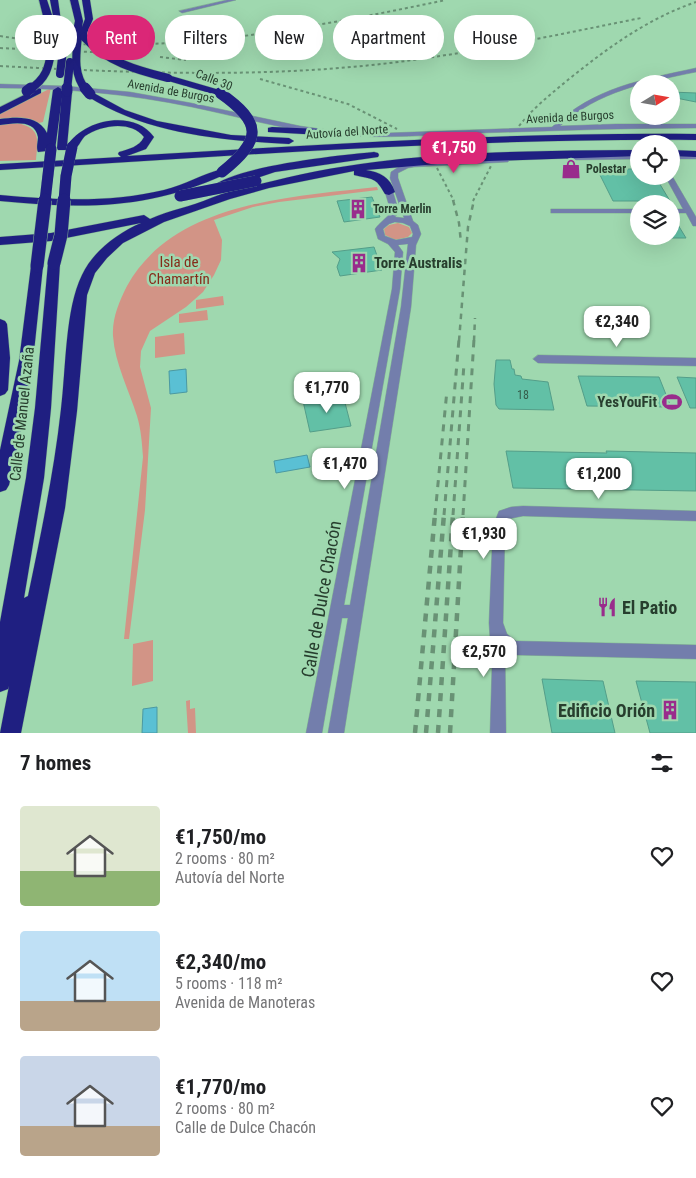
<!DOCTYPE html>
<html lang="en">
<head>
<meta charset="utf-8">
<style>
  :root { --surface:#fff; --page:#f2f2f2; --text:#202124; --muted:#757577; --accent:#db2777 }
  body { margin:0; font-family:"Roboto Condensed",sans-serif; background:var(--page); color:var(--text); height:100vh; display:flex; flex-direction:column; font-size:19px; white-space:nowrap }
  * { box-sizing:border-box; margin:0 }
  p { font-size:16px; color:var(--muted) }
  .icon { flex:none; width:28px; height:28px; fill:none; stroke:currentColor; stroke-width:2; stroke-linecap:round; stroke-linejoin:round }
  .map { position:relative; height:733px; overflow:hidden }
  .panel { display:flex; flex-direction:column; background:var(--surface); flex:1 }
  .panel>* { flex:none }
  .hud { position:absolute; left:15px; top:15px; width:666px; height:45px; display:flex; gap:10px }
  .needle { width:32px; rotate:79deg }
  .tools { position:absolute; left:630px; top:75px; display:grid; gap:10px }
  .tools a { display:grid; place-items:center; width:50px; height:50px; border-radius:50%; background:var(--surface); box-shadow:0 5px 20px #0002; font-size:25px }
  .price { position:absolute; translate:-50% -42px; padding:0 11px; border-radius:10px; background:#fff; color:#222; font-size:16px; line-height:32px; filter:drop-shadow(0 1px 2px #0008) }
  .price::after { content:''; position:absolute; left:50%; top:30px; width:15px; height:11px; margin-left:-8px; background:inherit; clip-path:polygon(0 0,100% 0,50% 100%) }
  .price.selected { background:var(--accent); color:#fff }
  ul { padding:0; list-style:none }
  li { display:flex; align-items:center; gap:15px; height:125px; padding:0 20px }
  li span { display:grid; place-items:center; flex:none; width:140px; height:100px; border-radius:5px; color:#555 }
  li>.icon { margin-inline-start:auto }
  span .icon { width:60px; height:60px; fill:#fffc; stroke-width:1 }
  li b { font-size:21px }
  h2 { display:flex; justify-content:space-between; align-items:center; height:60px; padding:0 20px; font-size:21px }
  .chip { padding:0 18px; border-radius:22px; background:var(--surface); box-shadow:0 5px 20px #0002; font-size:18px; line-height:45px }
  .chip.selected { background:var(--accent); color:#fff }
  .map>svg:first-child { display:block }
  .green { fill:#d29486 }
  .water { fill:#5ac0d4; stroke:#4b99a2 }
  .building { fill:#62c0a6; stroke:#549e89 }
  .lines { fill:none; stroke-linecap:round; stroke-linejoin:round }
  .minor-casing { stroke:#85b693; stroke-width:1 }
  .highway-casing { stroke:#85b693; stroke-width:1 }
  .minor { fill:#737eac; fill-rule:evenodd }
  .highway { fill:#1f1f81; fill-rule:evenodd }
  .rail-far3 { stroke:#699275; stroke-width:2; stroke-dasharray:3 3; stroke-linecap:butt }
  .rail-far2 { stroke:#699275; stroke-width:2.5; stroke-dasharray:5.5 5.5; stroke-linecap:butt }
  .rail-far1 { stroke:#699275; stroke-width:3; stroke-dasharray:7 7; stroke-linecap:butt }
  .rail { stroke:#699275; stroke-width:4.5; stroke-dasharray:8 8; stroke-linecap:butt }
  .highway-bridge-far2-casing { stroke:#85b693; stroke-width:9; stroke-linecap:butt }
  .highway-bridge-far1-casing { stroke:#85b693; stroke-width:11; stroke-linecap:butt }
  .highway-bridge-casing { stroke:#85b693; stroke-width:14; stroke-linecap:butt }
  .highway-bridge-far2 { stroke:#1f1f81; stroke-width:8 }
  .highway-bridge-far1 { stroke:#1f1f81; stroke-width:11 }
  .highway-bridge { stroke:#1f1f81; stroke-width:13 }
  .labels { text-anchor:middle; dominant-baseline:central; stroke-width:5; stroke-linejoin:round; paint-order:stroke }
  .far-street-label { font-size:12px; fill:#273e2e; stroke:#9fd8af }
  .far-poi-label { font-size:12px; font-weight:bold; fill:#273e2e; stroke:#9fd8af; text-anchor:start }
  .number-label { font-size:12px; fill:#365e4c }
  .park-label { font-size:15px; fill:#862b1a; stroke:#9fd8af }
  .poi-label { font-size:15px; font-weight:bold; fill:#273e2e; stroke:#9fd8af; text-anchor:start }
  .street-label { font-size:15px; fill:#273e2e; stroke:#9fd8af }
  .near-street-label { font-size:18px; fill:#273e2e; stroke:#9fd8af }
  .near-poi-label { font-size:18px; font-weight:bold; fill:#273e2e; stroke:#9fd8af; text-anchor:start }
</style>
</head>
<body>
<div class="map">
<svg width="696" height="733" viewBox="0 0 696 733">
  <rect width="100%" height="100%" fill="#9fd8af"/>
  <g class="green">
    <polygon points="51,88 43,122 39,123 23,118 0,120 0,114"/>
    <path d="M 18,123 C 41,129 38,139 36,160 L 0,161 L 0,125 Z"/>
    <path d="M 377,187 L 378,190 L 279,202 L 253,207 L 214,220 L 222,240 L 221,260 L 214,275 L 203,292 L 186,307 L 150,331 L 141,351 L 140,367 L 151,408 L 145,510 L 129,639 L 124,639 L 143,457 C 142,443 141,429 137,416 C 129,390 115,364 113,336 C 112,318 119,302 127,286 C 174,201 292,197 377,187 Z"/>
    <polygon points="398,223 409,227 412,233 408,237 395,240 385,235 384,229 389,225"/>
    <polygon points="223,296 224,305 196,309 196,300"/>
    <polygon points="207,310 208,320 179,323 179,314"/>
    <polygon points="184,333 185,354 155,358 155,337"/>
    <polygon points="153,640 153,681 132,686 133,644"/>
    <polygon points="190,700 190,709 195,708 196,733 188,733 186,701"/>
  </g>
  <g class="water">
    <polygon points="186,369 187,392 170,394 169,371"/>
    <polygon points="307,455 310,467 276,473 274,461"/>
    <polygon points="157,707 157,733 142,733 143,709"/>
  </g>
  <g class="building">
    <polygon points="671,92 696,93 696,102 671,97"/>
    <polygon points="597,169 639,169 639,176 655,176 670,201 613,201"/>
    <polygon points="372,197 380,217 344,222 337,201"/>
    <polygon points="671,215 672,215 686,238 671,238"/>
    <polygon points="374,247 382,270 340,276 337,267 340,259 332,252"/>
    <polygon points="496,360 510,360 512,369 514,369 515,375 521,376 522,379 548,382 554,410 499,409 496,405 494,384"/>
    <polygon points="578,376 659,377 671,407 587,406"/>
    <polygon points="677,377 696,378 696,408 690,408"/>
    <polygon points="343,395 351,426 310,432 303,401"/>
    <polygon points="506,451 607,453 606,451 696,453 696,491 513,488"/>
    <polygon points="542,679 603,681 615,733 552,733"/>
    <polygon points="636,681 696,682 696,733 650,733"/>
  </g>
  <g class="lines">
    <defs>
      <g id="minor">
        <polygon points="227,0 236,0 182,13 179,11"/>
        <path d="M 696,68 L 696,72 C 647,82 598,91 560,126 L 616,124 L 696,124 L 696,128 C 624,128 552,131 480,133 C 433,135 384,139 337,135 C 288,131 240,117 192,107 C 129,94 64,88 0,88 L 0,84 L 65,86 L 130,92 L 191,103 L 300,126 L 335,131 L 387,133 L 552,127 C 595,87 641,80 696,68 Z"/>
        <polygon points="639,155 639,159 570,160 566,158 570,156"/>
        <rect x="671" y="155" width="25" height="4"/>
        <path d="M 505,158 L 509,160 L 508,162 L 414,167 L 408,168 L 398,173 L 398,178 L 413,221 L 418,225 L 421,234 L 416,245 L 411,307 L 344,733 L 328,733 L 348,618 L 342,618 L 322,733 L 306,733 L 392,289 L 395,252 L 388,244 L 378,239 L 375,229 C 380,222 386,219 391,212 L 385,192 L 386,190 L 392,190 L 393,192 L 399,212 L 395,217 L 404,218 L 390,178 L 391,172 L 403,164 L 414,163 ZM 395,222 L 403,223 L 410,226 L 413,234 L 412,237 L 396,240 L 385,236 L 383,229 L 389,224 ZM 408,244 L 401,307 L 350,605 L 344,605 L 400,289 L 403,252 L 398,245 Z"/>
        <polygon points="671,174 696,217 696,226 693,226 686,213 671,213 671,209 683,209 665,176 671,176"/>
        <rect x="551" y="209" width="88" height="4"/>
        <polygon points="538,355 696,358 696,366 538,363 533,359"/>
        <polygon points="523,506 696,511 696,521 523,516 508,519 505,526 503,623 507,634 516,641 696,645 696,659 516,655 505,650 506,733 490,733 492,667 489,623 493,526 499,511 511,507"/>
      </g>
      <g id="highway">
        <polygon points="39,0 47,0 54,21 50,0 58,0 64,42 58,42 56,36 51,34 51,30 43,16"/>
        <polygon points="70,0 78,0 83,21 82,27 85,19 82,0 90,0 93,19 87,33 87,39 72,35 75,21"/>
        <polygon points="168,75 223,91 225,93 220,96 165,80 165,76"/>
        <path d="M 58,87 L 63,90 L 55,150 L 38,152 C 36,147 38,142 38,137 C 35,119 13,123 0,125 L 0,119 C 17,117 38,115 47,133 L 53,90 Z"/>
        <polygon points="38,88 41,89 41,93 0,114 0,107"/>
        <path d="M 67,89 L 72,92 L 67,146 C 84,119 134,109 154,137 L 146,149 L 127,156 C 317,145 505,132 696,134 L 696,140 C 464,138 232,156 0,170 L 0,164 L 121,157 L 118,154 L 119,152 C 129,149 139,147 144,137 C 131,120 101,125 85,136 C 80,141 79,148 72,150 L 67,148 L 66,150 L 58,150 L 57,148 L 62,92 Z"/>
        <path d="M 90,91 L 125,110 L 157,121 L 231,135 L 289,138 L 294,141 L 289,144 C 219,140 147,134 87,96 L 85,94 Z"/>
        <polygon points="272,127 321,129 326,132 321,135 268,132 268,128"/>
        <path d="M 639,150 L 639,156 L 461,162 L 366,170 C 380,172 390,177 395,192 L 389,195 L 385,194 C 375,176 373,180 354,175 L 354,171 L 269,188 L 230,199 L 164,222 L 123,243 L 107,258 L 95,273 L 87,295 L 77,411 L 65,508 L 21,733 L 0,733 L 9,686 L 8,689 L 0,692 L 0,622 L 26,478 L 35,408 L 48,263 L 54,259 L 60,263 L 51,408 L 44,478 L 24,598 L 28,596 C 41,534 54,472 61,409 C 66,370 65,309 82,275 C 93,251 118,233 141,223 L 51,241 L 0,245 L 0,237 L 51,233 L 144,215 L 150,219 C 169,210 191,207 211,198 C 230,190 252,186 273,181 C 391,151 517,151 639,150 Z"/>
        <polygon points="671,150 696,151 696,157 671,156"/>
        <path d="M 374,152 L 378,153 L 379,155 L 378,157 L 275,172 L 217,191 L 211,188 C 232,166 342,155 374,152 Z"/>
        <path d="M 222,169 L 227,172 L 226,174 C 148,210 83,209 0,201 L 0,195 C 55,200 110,203 164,190 C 185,185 202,174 222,169 Z"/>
        <polygon points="37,262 43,266 33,361 24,418 9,485 6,490 0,492 0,450 19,361 31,266"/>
        <polygon points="0,319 5,321 7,324 10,358 8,390 5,394 0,396"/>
      </g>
    </defs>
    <use href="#minor" class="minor-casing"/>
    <use href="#highway" class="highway-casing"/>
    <use href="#minor" class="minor"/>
    <use href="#highway" class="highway"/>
    <g class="rail-far3">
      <path d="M 0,36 C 148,60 301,30 446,0"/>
      <polyline points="0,48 113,53"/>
      <polyline points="160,57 186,60"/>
      <path d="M 0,66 C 113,72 226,77 340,68 C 441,60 541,38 641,18"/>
      <polyline points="260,79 348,104 397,129"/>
      <path d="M 519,126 C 533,108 551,94 569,79 C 609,47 647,19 696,2"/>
      <polyline points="437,168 454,201"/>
      <polyline points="473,201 492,164"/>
    </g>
    <g class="rail-far2">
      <polyline points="453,200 459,223 461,243"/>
      <polyline points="459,341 468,227 474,200"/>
      <polyline points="474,341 475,318"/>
    </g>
    <g class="rail-far1">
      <polyline points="435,515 447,390"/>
      <polyline points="444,515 459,339"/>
      <polyline points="453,515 464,364"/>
      <polyline points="463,515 474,339"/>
    </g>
    <g class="rail">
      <polyline points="415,733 435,514"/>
      <polyline points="426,733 444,514"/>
      <polyline points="438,733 453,514"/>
      <polyline points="450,733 463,514"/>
    </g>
    <defs>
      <g id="highway-bridge-far2">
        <path d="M 78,36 C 76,55 73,74 86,90"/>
        <path d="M 84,37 C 107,62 136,70 168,78"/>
        <polyline points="60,74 65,35"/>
        <path d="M 29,90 C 53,74 48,59 55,34"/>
        <polyline points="67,90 70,62"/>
      </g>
      <g id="highway-bridge-far1">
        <polyline points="85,88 90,94"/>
        <polyline points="27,91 31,88"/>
        <polyline points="67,91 67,88"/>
        <path d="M 220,93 C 263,123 262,140 222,172"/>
        <polyline points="180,196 256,181"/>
        <polyline points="45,201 51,149"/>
        <polyline points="64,201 66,176 72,147"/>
      </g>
      <g id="highway-bridge">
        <polyline points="54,263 61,235 64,200"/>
        <polyline points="37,266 45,200"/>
      </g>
    </defs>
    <use href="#highway-bridge-far2" class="highway-bridge-far2-casing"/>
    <use href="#highway-bridge-far1" class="highway-bridge-far1-casing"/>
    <use href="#highway-bridge" class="highway-bridge-casing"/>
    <use href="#highway-bridge-far2" class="highway-bridge-far2"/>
    <use href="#highway-bridge-far1" class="highway-bridge-far1"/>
    <use href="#highway-bridge" class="highway-bridge"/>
  </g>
  <defs>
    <symbol id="shop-bare" viewBox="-9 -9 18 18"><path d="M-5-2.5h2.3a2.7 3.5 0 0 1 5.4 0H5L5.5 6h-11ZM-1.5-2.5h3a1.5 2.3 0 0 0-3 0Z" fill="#992c8c" stroke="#9fd8af" stroke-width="2.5" paint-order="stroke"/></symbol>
    <symbol id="building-bare" viewBox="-9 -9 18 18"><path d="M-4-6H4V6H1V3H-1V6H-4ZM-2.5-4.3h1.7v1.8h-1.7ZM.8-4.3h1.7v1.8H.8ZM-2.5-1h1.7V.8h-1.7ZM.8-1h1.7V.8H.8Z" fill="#992c8c" stroke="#9fd8af" stroke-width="2.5" paint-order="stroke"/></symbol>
    <symbol id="stadium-bare" viewBox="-9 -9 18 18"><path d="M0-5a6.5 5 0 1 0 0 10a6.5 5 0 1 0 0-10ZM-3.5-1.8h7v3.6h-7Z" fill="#992c8c" stroke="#9fd8af" stroke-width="2.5" paint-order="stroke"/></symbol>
    <symbol id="restaurant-bare" viewBox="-9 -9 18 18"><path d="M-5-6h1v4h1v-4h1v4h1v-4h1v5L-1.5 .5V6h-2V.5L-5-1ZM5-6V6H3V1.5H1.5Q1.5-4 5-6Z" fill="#992c8c" stroke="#9fd8af" stroke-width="2.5" paint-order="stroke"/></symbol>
  </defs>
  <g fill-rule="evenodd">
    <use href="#shop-bare" x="557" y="155" width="28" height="28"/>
    <use href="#building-bare" x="344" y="195" width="28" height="28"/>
    <use href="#building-bare" x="345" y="249" width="28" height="28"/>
    <use href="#stadium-bare" x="658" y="388" width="28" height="28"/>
    <use href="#restaurant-bare" x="593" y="593" width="28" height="28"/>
    <use href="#building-bare" x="656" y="696" width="28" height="28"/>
  </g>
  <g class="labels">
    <g class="far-street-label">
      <text transform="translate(214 80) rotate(21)">Calle 30</text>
      <text transform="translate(171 91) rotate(10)">Avenida de Burgos</text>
      <text transform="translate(570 117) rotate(-3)">Avenida de Burgos</text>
      <text transform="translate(347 132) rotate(-4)">Autovía del Norte</text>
    </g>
    <g class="far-poi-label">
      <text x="586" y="169">Polestar</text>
      <text x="373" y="209">Torre Merlin</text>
    </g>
    <g class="number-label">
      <text x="523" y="395">18</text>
    </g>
    <g class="park-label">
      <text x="179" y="262">Isla de<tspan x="179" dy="17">Chamartín</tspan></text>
    </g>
    <g class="poi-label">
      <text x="374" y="263">Torre Australis</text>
      <text x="657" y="402" text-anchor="end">YesYouFit</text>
    </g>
    <g class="street-label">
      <text transform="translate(22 414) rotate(-84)">Calle de Manuel Azaña</text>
    </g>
    <g class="near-street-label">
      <text transform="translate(321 599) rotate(-80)">Calle de Dulce Chacón</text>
    </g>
    <g class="near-poi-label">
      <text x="622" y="607">El Patio</text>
      <text x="655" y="710" text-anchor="end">Edificio Orión</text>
    </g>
  </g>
</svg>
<div class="tools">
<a><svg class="needle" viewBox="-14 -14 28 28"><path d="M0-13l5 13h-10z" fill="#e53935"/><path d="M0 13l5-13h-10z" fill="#757577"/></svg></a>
<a><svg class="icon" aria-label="locate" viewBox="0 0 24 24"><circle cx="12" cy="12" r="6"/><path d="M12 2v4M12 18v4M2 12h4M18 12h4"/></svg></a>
<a><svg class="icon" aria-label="layers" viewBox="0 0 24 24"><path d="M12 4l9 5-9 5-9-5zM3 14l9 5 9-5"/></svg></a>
</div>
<b class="price selected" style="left:454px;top:174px">€1,750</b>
<b class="price" style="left:617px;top:348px">€2,340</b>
<b class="price" style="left:327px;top:414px">€1,770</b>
<b class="price" style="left:345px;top:490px">€1,470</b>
<b class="price" style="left:599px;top:500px">€1,200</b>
<b class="price" style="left:484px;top:560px">€1,930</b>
<b class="price" style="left:484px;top:678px">€2,570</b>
<div class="hud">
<a class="chip">Buy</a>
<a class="chip selected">Rent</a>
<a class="chip">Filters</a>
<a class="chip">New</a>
<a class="chip">Apartment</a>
<a class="chip">House</a>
</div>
</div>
<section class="panel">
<h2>7 homes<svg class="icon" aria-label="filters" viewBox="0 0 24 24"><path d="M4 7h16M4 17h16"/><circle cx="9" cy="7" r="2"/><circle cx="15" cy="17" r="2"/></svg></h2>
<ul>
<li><span style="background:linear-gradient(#dfe7d0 65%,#8fb573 0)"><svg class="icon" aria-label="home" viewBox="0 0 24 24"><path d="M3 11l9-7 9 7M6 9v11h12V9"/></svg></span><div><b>€1,750/mo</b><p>2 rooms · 80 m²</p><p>Autovía del Norte</p></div><svg class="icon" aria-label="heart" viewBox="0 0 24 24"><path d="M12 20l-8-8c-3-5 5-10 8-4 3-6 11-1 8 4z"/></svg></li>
<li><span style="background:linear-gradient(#bfe0f5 70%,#b9a48a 0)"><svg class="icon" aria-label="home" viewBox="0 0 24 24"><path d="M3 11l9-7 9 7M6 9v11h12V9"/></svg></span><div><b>€2,340/mo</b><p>5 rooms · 118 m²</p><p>Avenida de Manoteras</p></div><svg class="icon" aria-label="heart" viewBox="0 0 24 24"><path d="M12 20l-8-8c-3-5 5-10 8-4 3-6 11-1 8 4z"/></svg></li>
<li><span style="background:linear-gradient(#c9d6e8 70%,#b9a48a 0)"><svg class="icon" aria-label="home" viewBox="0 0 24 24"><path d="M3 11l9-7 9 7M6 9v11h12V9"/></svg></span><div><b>€1,770/mo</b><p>2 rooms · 80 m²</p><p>Calle de Dulce Chacón</p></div><svg class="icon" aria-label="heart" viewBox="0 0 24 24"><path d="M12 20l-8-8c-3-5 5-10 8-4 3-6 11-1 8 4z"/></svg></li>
</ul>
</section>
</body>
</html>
